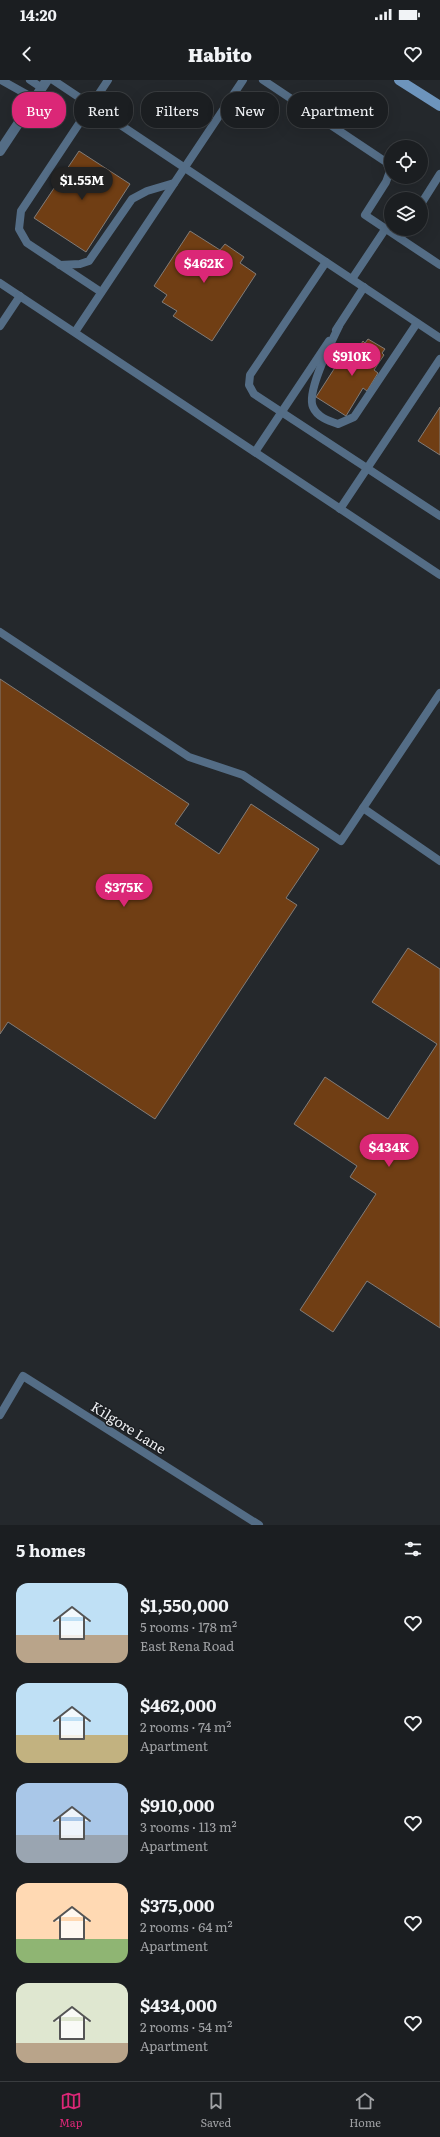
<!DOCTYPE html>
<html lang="en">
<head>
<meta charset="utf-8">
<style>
  :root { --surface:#1b1e21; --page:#282b2e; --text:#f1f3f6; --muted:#a0a2a5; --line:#393c3f; --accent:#db2777 }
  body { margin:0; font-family:Literata,serif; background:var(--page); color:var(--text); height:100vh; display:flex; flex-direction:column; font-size:15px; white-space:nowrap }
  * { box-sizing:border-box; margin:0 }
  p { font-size:13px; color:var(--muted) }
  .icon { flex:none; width:22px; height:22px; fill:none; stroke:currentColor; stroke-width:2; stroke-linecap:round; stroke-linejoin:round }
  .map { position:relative; height:1445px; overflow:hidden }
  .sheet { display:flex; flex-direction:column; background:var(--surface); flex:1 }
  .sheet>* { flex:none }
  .guide { position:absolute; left:12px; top:12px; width:416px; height:36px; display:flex; gap:8px }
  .tools { position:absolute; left:384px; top:60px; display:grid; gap:8px }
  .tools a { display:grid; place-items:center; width:44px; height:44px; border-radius:50%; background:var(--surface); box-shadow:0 4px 16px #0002,0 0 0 1px var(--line); font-size:20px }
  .price { position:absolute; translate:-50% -34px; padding:0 9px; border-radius:14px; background:var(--accent); color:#fff; font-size:13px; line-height:26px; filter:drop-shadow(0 1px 2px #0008) }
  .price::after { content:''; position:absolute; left:50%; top:24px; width:12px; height:9px; margin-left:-6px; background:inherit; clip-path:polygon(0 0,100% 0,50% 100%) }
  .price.selected { background:#222; color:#fff }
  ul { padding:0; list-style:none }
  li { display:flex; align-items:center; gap:12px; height:100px; padding:0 16px }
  li span { display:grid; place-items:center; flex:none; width:112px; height:80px; border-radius:12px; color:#555 }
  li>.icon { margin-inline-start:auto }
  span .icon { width:48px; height:48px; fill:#fffc; stroke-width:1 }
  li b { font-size:17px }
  h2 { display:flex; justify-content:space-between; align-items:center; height:48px; padding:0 16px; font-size:17px }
  .tag { padding:0 14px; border-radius:16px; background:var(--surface); box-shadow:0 4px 16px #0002,0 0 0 1px var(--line); font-size:14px; line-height:36px }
  .tag.selected { background:var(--accent); color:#fff }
  .status { display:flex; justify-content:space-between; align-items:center; height:28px; padding:0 20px; background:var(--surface); direction:ltr }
  .status svg { height:11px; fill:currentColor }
  header { display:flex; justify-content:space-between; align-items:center; height:52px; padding:0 16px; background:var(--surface); font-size:18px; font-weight:800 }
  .tab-bar { display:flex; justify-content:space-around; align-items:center; height:56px; border-top:1px solid var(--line); background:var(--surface); font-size:11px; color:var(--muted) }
  .tab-bar a { display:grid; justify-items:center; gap:2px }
  .tab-bar .selected { color:var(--accent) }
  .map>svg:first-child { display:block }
  .building { fill:#703e14; stroke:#827c78 }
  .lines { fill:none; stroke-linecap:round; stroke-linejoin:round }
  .service { stroke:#546d86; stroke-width:8 }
  .minor { stroke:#546d86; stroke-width:10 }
  .secondary { stroke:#6d94bc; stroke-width:10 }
  .labels { text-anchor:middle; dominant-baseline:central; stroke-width:3; stroke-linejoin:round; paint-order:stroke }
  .street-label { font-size:14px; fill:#eaecef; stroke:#1b1e22 }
</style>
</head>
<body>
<div class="status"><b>14:20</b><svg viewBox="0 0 49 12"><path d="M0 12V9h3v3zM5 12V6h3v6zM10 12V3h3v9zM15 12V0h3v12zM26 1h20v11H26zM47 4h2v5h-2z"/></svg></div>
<header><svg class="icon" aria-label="back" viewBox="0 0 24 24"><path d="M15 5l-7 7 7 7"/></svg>Habito<svg class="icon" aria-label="heart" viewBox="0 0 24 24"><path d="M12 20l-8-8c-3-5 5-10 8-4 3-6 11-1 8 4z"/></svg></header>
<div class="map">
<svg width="440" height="1445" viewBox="0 0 440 1445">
  <rect width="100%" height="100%" fill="#24282c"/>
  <g class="building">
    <polygon points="79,71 130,104 86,172 34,138"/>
    <polygon points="190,151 220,170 225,164 244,177 240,183 256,194 212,261 173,236 177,231 162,222 167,215 154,206"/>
    <polygon points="368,259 385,269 382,273 384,275 374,290 378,293 367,311 363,308 346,336 316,317 345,272 353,277 363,261 365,263"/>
    <polygon points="440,327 440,375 418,361"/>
    <polygon points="0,599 189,724 175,744 219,774 251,724 319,769 286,818 297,825 155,1039 8,942 0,954"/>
    <polygon points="408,868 440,889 440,1248 367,1201 333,1252 300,1230 376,1114 350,1097 357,1086 294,1044 325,997 388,1039 437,964 372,922"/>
  </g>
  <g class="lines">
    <g class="service">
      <polyline points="1,0 35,19"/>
      <polyline points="30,0 42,8"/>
      <polyline points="53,0 440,258"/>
      <polyline points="263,0 386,82 390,91 386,102 365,135 440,185"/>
      <polyline points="421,124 440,94"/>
      <polyline points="400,158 406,149"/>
      <polyline points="326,182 250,295 249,305 254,314 440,436"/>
      <polyline points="60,185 80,184 89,181 132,119 147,111 174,103"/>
      <polyline points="352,199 386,148"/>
      <polyline points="0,203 440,495"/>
      <polyline points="101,212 27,163 19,149 21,131 108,0"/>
      <polyline points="0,246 20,216"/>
      <path d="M 339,246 C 332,261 306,312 313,327 C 317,337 329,341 338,344 L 354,337 L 417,243"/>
      <polyline points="336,250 364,207"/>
      <polyline points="75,252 243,0"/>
      <polyline points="255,372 329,261"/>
      <polyline points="340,429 440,279"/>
      <polyline points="0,552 189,677 243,695 341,761 363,728 440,781"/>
      <polyline points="363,728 440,613"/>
      <polyline points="0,1335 23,1296 259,1445"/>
    </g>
    <polyline class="minor" points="0,71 47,0"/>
    <polyline class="secondary" points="399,0 440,26"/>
  </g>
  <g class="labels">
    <g class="street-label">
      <text transform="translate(129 1347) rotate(32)">Kilgore Lane</text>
    </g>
  </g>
</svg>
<div class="tools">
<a><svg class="icon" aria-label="locate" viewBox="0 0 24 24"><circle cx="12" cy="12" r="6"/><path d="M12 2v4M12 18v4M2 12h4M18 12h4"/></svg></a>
<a><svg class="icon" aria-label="layers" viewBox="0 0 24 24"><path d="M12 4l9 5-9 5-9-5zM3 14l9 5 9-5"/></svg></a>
</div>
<b class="price selected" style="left:82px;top:121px">$1.55M</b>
<b class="price" style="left:204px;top:204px">$462K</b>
<b class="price" style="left:352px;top:297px">$910K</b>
<b class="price" style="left:124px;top:828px">$375K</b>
<b class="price" style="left:389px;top:1088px">$434K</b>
<div class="guide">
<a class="tag selected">Buy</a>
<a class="tag">Rent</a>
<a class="tag">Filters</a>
<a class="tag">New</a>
<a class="tag">Apartment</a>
</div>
</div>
<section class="sheet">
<h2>5 homes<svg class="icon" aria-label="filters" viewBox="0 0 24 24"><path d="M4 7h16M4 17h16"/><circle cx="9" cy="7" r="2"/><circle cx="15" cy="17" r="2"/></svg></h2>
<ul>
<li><span style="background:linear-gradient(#bfe0f5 65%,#b9a48a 0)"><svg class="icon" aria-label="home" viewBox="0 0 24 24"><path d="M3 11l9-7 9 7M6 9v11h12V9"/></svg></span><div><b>$1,550,000</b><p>5 rooms · 178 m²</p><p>East Rena Road</p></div><svg class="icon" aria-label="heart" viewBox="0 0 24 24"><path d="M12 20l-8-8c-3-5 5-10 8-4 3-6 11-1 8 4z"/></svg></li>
<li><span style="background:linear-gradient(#bfe0f5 65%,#c2b280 0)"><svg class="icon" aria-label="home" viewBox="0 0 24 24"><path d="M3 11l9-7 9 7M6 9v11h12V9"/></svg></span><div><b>$462,000</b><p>2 rooms · 74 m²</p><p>Apartment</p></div><svg class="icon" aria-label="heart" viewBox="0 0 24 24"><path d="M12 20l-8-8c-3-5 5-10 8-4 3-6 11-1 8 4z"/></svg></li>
<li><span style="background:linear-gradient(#a9c7e8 65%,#9aa5b1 0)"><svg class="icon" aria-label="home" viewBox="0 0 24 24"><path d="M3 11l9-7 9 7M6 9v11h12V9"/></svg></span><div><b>$910,000</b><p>3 rooms · 113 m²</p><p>Apartment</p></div><svg class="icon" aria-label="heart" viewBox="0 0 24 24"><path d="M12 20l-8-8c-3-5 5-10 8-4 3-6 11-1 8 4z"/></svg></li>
<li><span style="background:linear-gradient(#ffd9b3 70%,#8fb573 0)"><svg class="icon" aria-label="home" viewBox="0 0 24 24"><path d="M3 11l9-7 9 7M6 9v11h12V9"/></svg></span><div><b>$375,000</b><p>2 rooms · 64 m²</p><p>Apartment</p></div><svg class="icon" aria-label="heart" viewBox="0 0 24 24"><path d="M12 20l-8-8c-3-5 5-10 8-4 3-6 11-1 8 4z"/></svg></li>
<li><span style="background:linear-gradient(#dfe7d0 75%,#b9a48a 0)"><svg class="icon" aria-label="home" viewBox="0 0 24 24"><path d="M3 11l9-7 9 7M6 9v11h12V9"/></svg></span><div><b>$434,000</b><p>2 rooms · 54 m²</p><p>Apartment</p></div><svg class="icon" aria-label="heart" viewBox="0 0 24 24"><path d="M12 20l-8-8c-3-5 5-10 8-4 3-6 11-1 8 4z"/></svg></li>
</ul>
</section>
<nav class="tab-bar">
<a class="selected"><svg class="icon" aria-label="map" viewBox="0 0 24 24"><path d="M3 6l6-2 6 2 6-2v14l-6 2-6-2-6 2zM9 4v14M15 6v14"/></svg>Map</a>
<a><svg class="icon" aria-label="saved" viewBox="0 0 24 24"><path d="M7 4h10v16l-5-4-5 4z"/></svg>Saved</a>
<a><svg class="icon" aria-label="home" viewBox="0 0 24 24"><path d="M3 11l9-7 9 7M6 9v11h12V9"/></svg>Home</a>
</nav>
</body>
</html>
